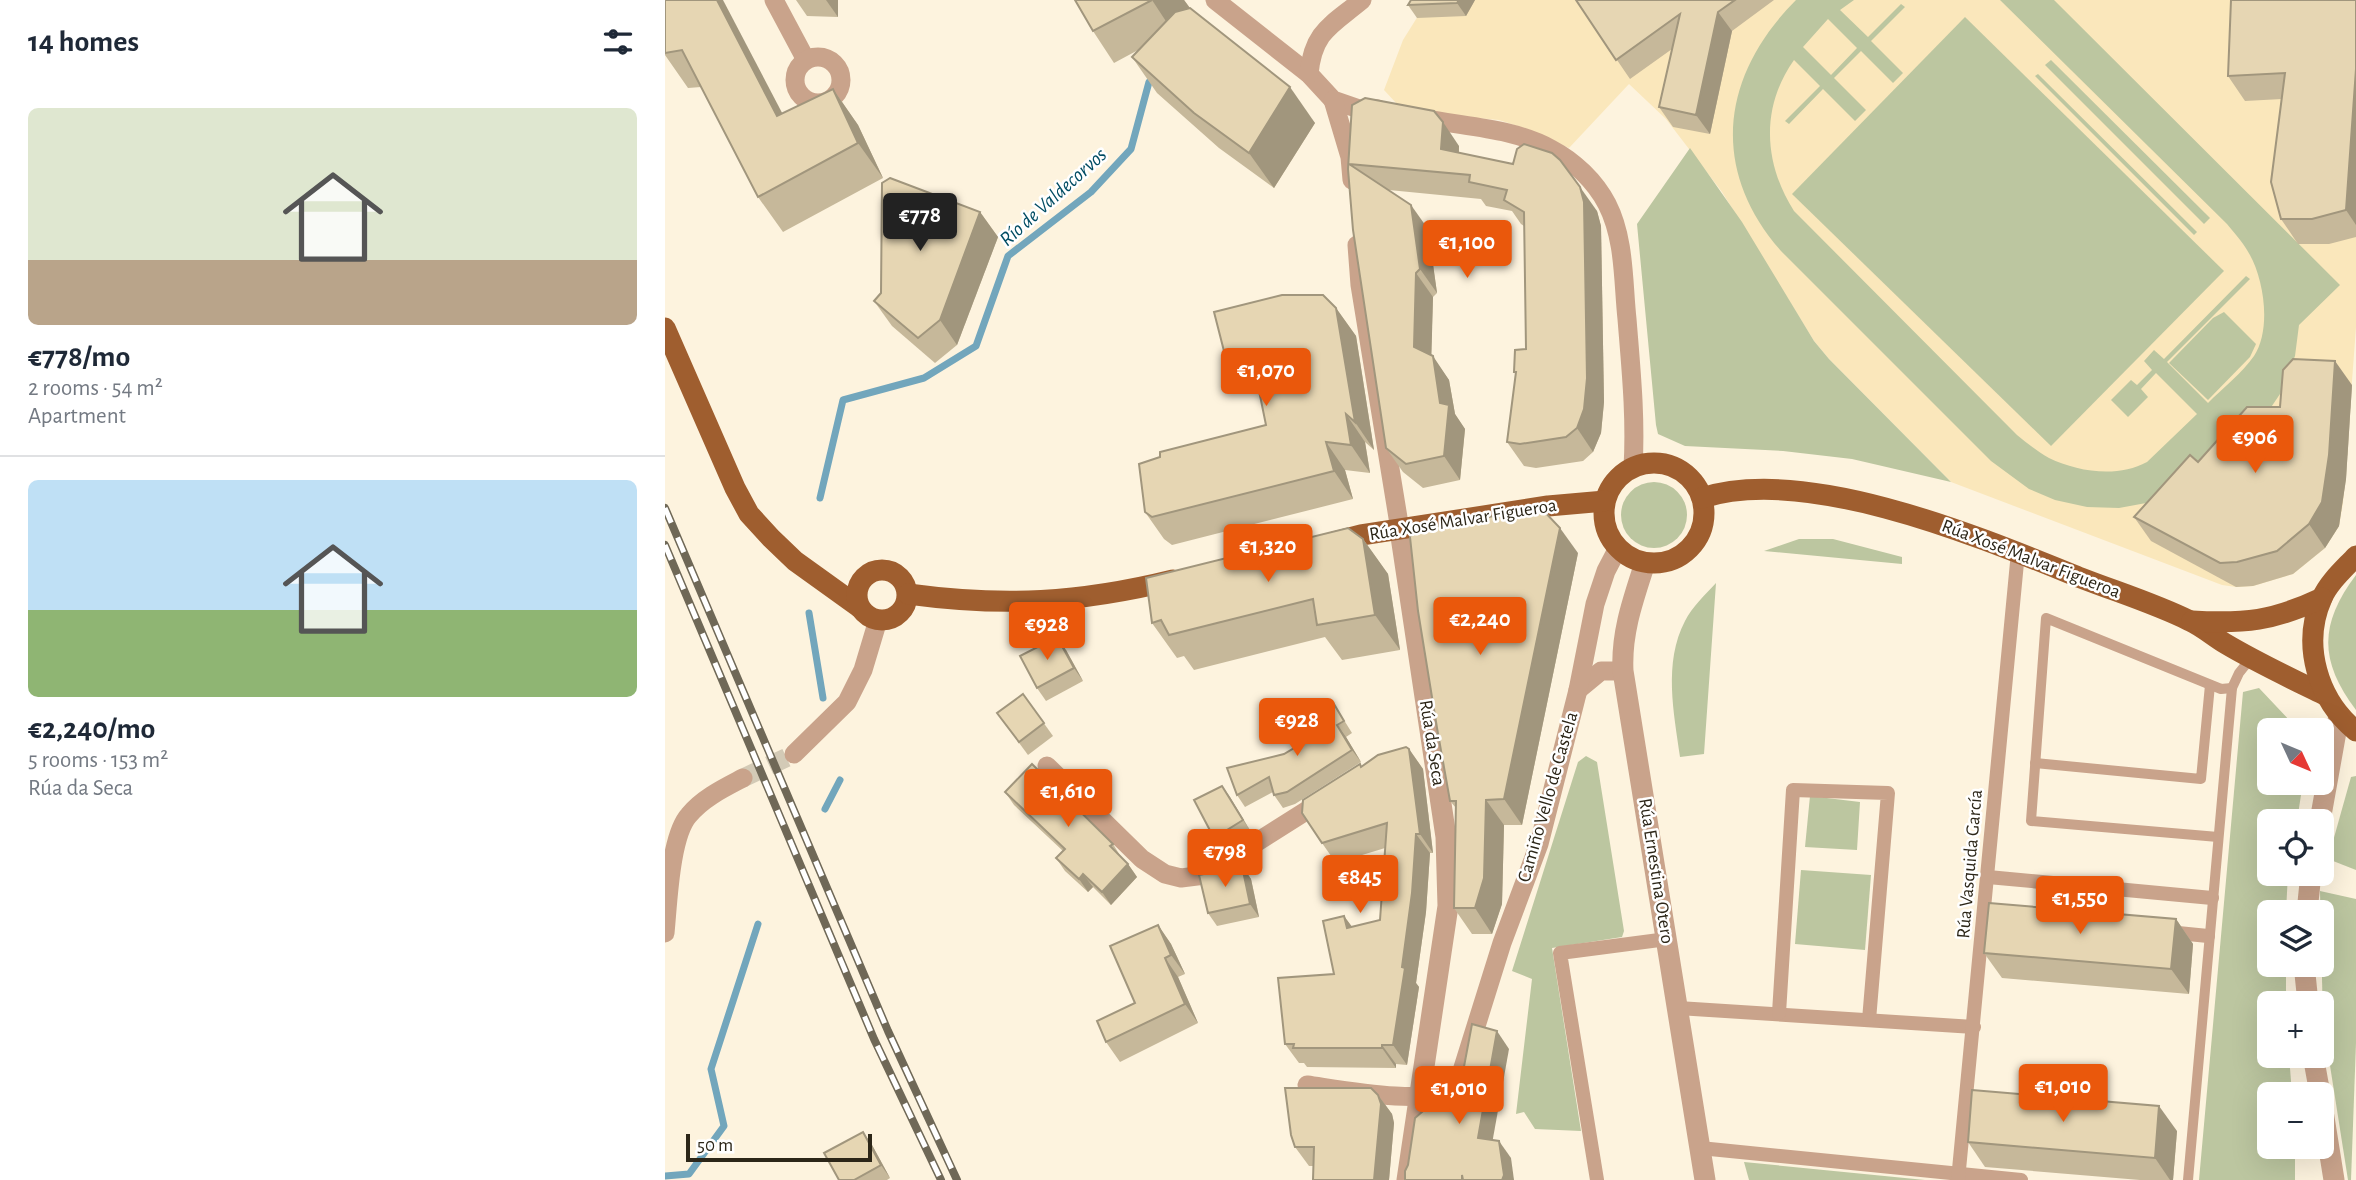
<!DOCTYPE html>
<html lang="en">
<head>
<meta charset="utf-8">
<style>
  :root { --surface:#fff; --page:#f2f2f3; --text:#1f2937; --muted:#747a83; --line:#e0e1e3; --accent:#ea580c }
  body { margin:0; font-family:"Alegreya Sans",sans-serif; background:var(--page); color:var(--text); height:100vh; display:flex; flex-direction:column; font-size:26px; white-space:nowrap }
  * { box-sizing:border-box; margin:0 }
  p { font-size:23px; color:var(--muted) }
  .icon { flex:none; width:38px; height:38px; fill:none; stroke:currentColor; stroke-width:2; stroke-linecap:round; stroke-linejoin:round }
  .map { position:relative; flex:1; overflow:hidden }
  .side { display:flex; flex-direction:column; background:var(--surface); width:665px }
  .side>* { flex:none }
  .needle { width:46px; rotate:134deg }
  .buttons { position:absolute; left:1592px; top:718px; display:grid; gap:14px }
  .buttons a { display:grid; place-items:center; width:77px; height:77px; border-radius:10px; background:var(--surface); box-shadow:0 7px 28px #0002; font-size:35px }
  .scale { position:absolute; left:21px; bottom:18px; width:186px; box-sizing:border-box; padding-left:7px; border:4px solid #2c2618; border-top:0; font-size:19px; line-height:24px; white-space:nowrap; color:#2c2618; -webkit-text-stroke:5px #fff; paint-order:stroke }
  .price { position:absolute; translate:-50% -60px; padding:0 16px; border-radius:7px; background:var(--accent); color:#fff; font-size:23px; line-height:46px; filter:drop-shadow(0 2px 4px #0008) }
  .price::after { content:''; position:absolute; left:50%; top:42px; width:21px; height:16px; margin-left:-10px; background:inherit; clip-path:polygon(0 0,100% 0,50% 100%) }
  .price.active { background:#222; color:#fff }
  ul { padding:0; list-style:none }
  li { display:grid; align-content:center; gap:14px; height:371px; padding:0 28px }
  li+li { border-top:2px solid var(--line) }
  li span { display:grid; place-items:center; height:217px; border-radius:10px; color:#555 }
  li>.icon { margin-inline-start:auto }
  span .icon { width:126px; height:126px; fill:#fffc; stroke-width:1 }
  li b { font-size:30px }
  h2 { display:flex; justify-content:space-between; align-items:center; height:84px; padding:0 28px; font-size:30px }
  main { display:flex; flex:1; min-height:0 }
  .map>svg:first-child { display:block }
  .built { fill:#fae7bb }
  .green { fill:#bcc6a0; fill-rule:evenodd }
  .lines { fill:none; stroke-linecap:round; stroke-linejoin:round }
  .stream { stroke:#72a6bc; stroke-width:7 }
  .minor-tunnel { stroke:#d3cab6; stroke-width:19; stroke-dasharray:19 10; stroke-linecap:butt }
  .service { stroke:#c9a38b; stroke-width:10 }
  .pedestrian { stroke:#c9a38b; stroke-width:14 }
  .minor { stroke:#c9a38b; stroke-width:19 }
  .tertiary { stroke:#c9a38b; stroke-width:21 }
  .primary { stroke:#9f5e2f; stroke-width:21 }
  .rail-casing { stroke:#6f6857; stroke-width:8 }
  .rail { stroke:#fff; stroke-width:5; stroke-dasharray:16; stroke-linecap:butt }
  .wall { fill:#c6b89a }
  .shaded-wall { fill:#a1967d }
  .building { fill:#e6d6b3; stroke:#a1967d; stroke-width:2 }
  .labels { text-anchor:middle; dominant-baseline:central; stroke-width:5; stroke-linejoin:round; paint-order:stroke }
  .street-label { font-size:19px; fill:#2c2618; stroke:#fff }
  .water-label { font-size:21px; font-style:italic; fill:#004c63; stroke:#fff }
</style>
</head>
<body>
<main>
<section class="side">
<h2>14 homes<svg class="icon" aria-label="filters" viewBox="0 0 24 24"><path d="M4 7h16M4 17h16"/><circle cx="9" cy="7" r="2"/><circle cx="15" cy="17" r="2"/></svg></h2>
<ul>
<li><span style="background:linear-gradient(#dfe7d0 70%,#b9a48a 0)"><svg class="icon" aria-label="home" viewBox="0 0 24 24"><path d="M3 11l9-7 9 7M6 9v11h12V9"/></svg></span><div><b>€778/mo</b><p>2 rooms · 54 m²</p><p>Apartment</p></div></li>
<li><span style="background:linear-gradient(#bfe0f5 60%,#8fb573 0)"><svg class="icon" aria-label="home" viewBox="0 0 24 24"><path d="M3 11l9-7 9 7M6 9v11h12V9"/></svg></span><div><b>€2,240/mo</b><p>5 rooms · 153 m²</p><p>Rúa da Seca</p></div></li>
</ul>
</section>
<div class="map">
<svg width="1691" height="1180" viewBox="0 0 1691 1180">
  <rect width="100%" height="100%" fill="#fdf3de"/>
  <polygon class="built" points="763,0 1691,0 1691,327 1678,503 1674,526 1660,548 1628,574 1588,586 1571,587 1557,585 1286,482 1164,359 1149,341 1057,192 1001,119 964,84 904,148 865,130 834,120 789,116 732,104 719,90 738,40"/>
  <g class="green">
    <path d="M 1131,0 L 1189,0 L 1175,10 L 1203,37 L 1236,4 L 1240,7 L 1206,41 L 1238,73 L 1228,83 L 1196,51 L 1169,78 L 1201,110 L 1190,121 L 1158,89 L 1124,124 L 1120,121 L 1155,86 L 1129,60 C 1095,108 1099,164 1129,211 L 1352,435 C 1362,443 1373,452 1384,458 C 1413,472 1453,478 1482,462 L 1532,414 L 1491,373 L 1476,389 L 1483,397 L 1463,417 L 1446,400 L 1466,380 L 1472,385 L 1487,370 L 1479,361 L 1489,350 L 1499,359 L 1581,276 L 1585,279 L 1502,362 L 1543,403 C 1558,388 1577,373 1589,356 C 1607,329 1599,276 1582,250 C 1577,241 1569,233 1562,224 L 1335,0 L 1389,0 L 1675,285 L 1634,325 L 1630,356 L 1615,394 L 1588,434 L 1492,501 L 1454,508 L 1422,507 L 1390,500 L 1364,489 L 1326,461 L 1116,251 C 1044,169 1056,75 1131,0 ZM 1163,19 L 1192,48 L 1166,75 L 1138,47 Z"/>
    <polygon points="1300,17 1559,271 1386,446 1127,194"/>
    <polygon points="1386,60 1545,218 1539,224 1380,65"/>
    <polygon points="1373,74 1532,232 1529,235 1370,76"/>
    <polygon points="1025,148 1077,222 1149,341 1164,359 1286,482 1187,459 1118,451 1020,446 993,434 991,425 972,224"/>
    <polygon points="1559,312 1591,344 1585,357 1543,400 1504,363 1548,318"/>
    <circle cx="989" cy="515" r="33"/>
    <polygon points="1134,539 1168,539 1237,557 1237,564 1099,551"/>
    <path d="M 1691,575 L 1691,710 C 1654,661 1654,624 1691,575 Z"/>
    <path d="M 1051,583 L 1039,754 L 1015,757 C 1009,713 998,663 1020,621 C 1027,607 1040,595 1051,583 Z"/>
    <polygon points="1594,688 1625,721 1628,730 1605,730 1605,782 1638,782 1632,821 1605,821 1605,873 1623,873 1621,912 1605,912 1605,964 1621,964 1621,1003 1605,1003 1605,1055 1624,1055 1627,1094 1605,1094 1605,1146 1630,1146 1630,1180 1534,1180 1578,692"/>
    <polygon points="921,756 932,762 959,931 957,937 887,948 916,1131 870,1129 859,1112 851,1114 867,979 847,971 913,762"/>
    <polygon points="1691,776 1691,870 1663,859 1686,777"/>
    <polygon points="1145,796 1195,802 1192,850 1140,847"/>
    <polygon points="1136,870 1206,875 1200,950 1130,944"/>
    <polygon points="1655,891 1691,899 1691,1043 1686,1180 1683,1180 1658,1021"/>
    <polygon points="1079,1162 1260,1180 1084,1180"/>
  </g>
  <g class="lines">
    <g class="stream">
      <polyline points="155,498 178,400 259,378 311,346 343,256 426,192 466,149 484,82"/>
      <polyline points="144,613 158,698"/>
      <polyline points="160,809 175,780"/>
      <polyline points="0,1176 24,1174 59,1126 46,1069 93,924"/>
    </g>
    <polyline class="minor-tunnel" points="78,778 129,754"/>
    <g class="service">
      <polyline points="1370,763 1536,779 1545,685"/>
      <polyline points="1553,837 1366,821 1381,618 1556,689 1567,688"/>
      <polyline points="1523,1180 1567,688 1574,673 1586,658"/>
    </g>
    <g class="pedestrian">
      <polyline points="1323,877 1547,898"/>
      <polyline points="1503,932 1543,936"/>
      <polyline points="1013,1008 1309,1027"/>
      <polyline points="1114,1013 1128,790 1223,793 1204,1020"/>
      <polyline points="1035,1148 1356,1180"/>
      <polyline points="932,1180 895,953 1002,939"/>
      <polyline points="1293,1180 1353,552"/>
    </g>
    <g class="minor">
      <polyline points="109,0 141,60"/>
      <polyline points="550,0 644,74 668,100 694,109 713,109"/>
      <circle cx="153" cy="80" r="23"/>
      <path d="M 644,74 C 648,31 667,25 697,0"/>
      <polyline points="668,100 685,157 687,180"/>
      <path d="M 752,117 C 797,127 846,127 886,149 C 909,161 930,181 942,204 C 960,239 958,282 962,319 C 966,369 971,418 968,468"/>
      <polyline points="692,245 695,285 735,530"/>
      <polyline points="913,690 936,671 958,671"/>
      <polyline points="129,754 182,702 198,670 213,620"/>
      <polyline points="382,766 477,859 500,874 516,878 540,875 660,799"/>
      <path d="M 0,933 C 3,904 5,836 24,815 C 38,798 59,788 78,778"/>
      <path d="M 642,1085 C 672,1089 766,1107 787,1088 C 790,1084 793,1078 796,1074 L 837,943 L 874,844 L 913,690 L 930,604 L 941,571 L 953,548"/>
    </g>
    <g class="tertiary">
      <polyline points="735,530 781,837 783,906 742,1180"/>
      <path d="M 980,563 C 968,600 956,633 958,671 L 1040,1180"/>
      <polyline points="1655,821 1674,715"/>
      <polyline points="1642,912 1646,873"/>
      <polyline points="1639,964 1643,1003"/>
      <polyline points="1648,1055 1655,1094"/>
      <polyline points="1657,1105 1669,1180"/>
    </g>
    <g class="primary">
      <polyline points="0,328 70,488 84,514 106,538 130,561 194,607"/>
      <circle cx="989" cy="513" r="50"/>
      <path d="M 1037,498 C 1142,464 1317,538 1416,578 C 1452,592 1491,604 1525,621 C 1538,627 1549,637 1561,644 C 1593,663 1627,679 1660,695"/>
      <polyline points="669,542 696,535 883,506 940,501"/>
      <path d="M 1691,556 C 1679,569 1664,582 1657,598 C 1636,645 1653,700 1691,731"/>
      <circle cx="217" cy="595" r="25"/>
      <path d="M 243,594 C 339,607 414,603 508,580"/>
      <path d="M 1527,621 C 1580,624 1608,621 1657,598"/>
    </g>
    <defs>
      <g id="rail">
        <polyline points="0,508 223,1031 292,1180"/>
        <polyline points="0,545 209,1039 276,1180"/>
      </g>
    </defs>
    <use href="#rail" class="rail-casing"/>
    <use href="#rail" class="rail"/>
  </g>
  <g class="wall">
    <polygon points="0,0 117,114 168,89 193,125 218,178 118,232 93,197 36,87 23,88 0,55"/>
    <polygon points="131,0 173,0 173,17 142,16"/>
    <polygon points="410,0 519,0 525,8 650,123 609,188 554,148 492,93 467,57 475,49 449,63 428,31"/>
    <polygon points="746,0 810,0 801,16 752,18 743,5"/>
    <polygon points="911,0 1109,0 1067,31 1045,134 1008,127 994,107 1007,49 965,79"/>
    <polygon points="1691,0 1691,237 1664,244 1633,244 1616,219 1617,99 1580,101 1563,76"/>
    <polygon points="687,105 794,146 794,152 932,211 936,226 939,402 936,433 928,452 918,461 871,468 859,466 842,442 851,375 849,372 861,349 859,226 856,224 847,211 821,206 816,199 724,190 763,229 772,293 768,297 766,355 784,380 790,414 800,429 795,480 758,488 738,472 721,448 683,169"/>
    <polygon points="315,212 333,237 292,345 270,363 227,326 209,301"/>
    <polygon points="671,308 691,336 709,450 700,442 705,473 680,470 688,499 507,545 499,539 480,512 601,425 593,384 591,381 579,383 560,355"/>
    <polygon points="1687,385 1681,479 1674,526 1660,548 1628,574 1588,586 1571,587 1486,541 1469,517 1533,462"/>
    <polygon points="698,539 723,574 735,650 677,660 660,637 529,670 519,656 512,658 487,623"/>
    <polygon points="913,553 857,825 839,825 837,904 827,934 807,934 789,908 791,808 785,801"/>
    <polygon points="401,650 418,681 381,701 372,688"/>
    <polygon points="358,694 388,736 363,755 332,713"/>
    <polygon points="669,704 687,733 681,737 696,762 630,804 618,808 609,795 608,792 580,807 572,795 619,754 649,736 650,725"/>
    <polygon points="744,749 758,769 768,853 765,853 761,912 751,983 754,987 742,1065 731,1064 731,1068 642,1067 639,1063 634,1063 620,1044 669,974 679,916 687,927 715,920 720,848 671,863 657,843 697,767"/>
    <polygon points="557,786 586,832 557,850 549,838"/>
    <polygon points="340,792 448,844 456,857 463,864 472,877 446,905 428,887 423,892 400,871 391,858 398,851 349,805"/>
    <polygon points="577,866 586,879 594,917 552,926 543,913"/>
    <polygon points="1511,919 1528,944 1524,994 1337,978 1319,953"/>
    <polygon points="493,925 506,944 520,974 513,977 533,1023 455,1062 441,1042 470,1003"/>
    <polygon points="713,1095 727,1114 729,1123 724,1180 648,1180 648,1166 644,1166 630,1147"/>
    <polygon points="1512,1131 1508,1180 1475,1180 1320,1167 1303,1142"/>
    <polygon points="207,1145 225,1178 222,1180 174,1180"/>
  </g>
  <g class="shaded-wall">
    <polygon points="52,0 58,0 137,151 112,116"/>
    <polygon points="161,0 173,0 173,17"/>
    <polygon points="487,0 519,0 527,11 508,32"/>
    <polygon points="794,0 810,0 801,16 792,3"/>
    <polygon points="1053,12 1067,31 1045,134 1031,115"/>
    <polygon points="1691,69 1691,225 1681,210"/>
    <polygon points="625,87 650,123 609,188 584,153"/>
    <polygon points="168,89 193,125 218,178 193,143"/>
    <polygon points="778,122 794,146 793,173 776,149"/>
    <polygon points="915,187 932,211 936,226 939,402 936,433 928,452 912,428"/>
    <polygon points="746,205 763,229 772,293 755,269"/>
    <polygon points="315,212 333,237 292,345 275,320"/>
    <polygon points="751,273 768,297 766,371 749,347"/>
    <polygon points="671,308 691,336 709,450 690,422"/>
    <polygon points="768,356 784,380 790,414 800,429 795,480 779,456 775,403"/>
    <polygon points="1670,361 1687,385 1681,479 1674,526 1660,548 1644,524"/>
    <polygon points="681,414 700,442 705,473 686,445"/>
    <polygon points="661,442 680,470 688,499 669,471"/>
    <polygon points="895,528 913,553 857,825 839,799"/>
    <polygon points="698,539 723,574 735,650 710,615"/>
    <polygon points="392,637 401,650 418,681 409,668"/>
    <polygon points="672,725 681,737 696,762 687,750"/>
    <polygon points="744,749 758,769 768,853 755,834"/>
    <polygon points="557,786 565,797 586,832 578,820"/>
    <polygon points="821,800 839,825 837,904 827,934 810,908"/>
    <polygon points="751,834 765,853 761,912 751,983 754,987 742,1065 728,1045"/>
    <polygon points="463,864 472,877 446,905 437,892"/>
    <polygon points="577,866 586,879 594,917 585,904"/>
    <polygon points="418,874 428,887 423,892 414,879"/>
    <polygon points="679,916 693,935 682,928"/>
    <polygon points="1511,919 1528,944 1524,994 1506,969"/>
    <polygon points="493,925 506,944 520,974 506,955"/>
    <polygon points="500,958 513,977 533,1023 520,1004"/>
    <polygon points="832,1031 844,1049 825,1155 813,1138"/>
    <polygon points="717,1045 731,1064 731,1068 717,1048"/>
    <polygon points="713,1095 727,1114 729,1123 724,1180 709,1180"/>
    <polygon points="1494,1106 1512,1131 1508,1180 1505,1180 1490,1158"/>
    <polygon points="198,1132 207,1145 225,1178 216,1165"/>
    <polygon points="834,1141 846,1158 849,1180 837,1180"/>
  </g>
  <g class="building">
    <polygon points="0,0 52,0 112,116 168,89 193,143 93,197 17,50 0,53"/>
    <polygon points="410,0 487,0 428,31"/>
    <polygon points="746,0 794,0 792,3 743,5"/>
    <polygon points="911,0 1070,0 1053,12 1031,115 994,107 1015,14 951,60"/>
    <polygon points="1566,0 1691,0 1691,69 1681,210 1647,219 1616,219 1606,182 1620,73 1563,76"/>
    <polygon points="525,8 625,87 584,153 529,113 467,57 510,12"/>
    <polygon points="700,98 769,111 778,122 776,149 848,164 852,149 859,144 887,153 895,160 915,187 919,202 922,378 919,409 912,428 901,437 855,444 842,442 851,372 849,372 850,350 861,349 859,212 839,200 842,190 804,182 805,175 684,164 746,205 755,269 751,273 749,347 768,356 775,403 784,405 779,456 741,464 721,448 688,230 683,169 687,105"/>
    <polygon points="225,178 315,212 275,320 253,338 209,301 216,293 217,183"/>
    <polygon points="617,295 658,295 671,308 690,422 681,414 686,445 661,442 669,471 487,517 480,512 474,464 495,457 495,452 601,425 588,361 578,363 575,352 560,355 549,312"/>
    <polygon points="1628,359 1670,361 1664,455 1657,502 1644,524 1612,551 1572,562 1555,563 1469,517 1525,455 1533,462 1582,407 1615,407 1618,370"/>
    <polygon points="876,508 895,528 839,799 821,800 819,878 810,908 789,908 791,801 785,801 772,728 753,611 745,537 748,530"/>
    <polygon points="683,528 698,539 710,615 652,625 648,599 504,635 496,620 487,623 481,578"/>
    <polygon points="392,637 409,668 372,688 355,656"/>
    <polygon points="358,694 379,723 354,742 332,713"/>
    <polygon points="669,704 679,721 672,725 687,750 622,792 609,795 604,777 572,795 562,768 619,754 649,736 645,728 650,725 646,718"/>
    <polygon points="741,747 744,749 755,834 751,834 747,893 737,967 740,968 728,1045 717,1045 717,1048 628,1048 629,1044 620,1044 613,978 669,974 658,921 679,916 682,928 715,920 722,823 657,843 637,813 638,800 695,764 696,767 713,755"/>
    <polygon points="367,764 448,844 445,846 463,864 437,892 418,874 414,879 391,858 400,849 340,792"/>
    <polygon points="557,786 578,820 549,838 529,800"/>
    <polygon points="577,866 585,904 543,913 534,875"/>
    <polygon points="1324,903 1511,919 1506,969 1319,953"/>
    <polygon points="493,925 506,955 500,958 520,1004 441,1042 432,1021 470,1003 445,946"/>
    <polygon points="807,1024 832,1031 813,1138 834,1141 839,1175 837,1180 798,1180 797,1175 797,1180 740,1180 740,1171 743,1165 750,1118 765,1105 791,1109"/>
    <polygon points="620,1088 706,1088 713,1095 716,1104 709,1180 648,1180 649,1147 630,1147 626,1135"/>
    <polygon points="1307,1090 1494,1106 1490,1158 1303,1142"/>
    <polygon points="198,1132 216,1165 189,1180 174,1180 159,1153"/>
  </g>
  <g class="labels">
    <g class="street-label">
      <text transform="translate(798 520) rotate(-9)">Rúa Xosé Malvar Figueroa</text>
      <text transform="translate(1366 559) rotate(21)">Rúa Xosé Malvar Figueroa</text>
      <text transform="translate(767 743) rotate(81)">Rúa da Seca</text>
      <text transform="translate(883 797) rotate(-74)">Camiño Vello de Castela</text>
      <text transform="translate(1305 864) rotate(-85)">Rúa Vasquida García</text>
      <text transform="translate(991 871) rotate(81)">Rúa Ernestina Otero</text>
    </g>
    <g class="water-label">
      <text transform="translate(388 197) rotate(-42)">Río de Valdecorvos</text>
    </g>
  </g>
</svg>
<div class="buttons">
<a><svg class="needle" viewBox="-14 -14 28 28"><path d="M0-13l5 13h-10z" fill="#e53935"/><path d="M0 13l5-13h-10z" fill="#747a83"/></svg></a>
<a><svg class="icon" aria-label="locate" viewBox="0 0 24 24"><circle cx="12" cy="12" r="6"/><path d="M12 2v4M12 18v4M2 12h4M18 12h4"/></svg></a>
<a><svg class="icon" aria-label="layers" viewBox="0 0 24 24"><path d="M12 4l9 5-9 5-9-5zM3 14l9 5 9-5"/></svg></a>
<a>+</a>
<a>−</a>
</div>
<div class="scale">50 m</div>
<b class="price active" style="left:255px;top:253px">€778</b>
<b class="price" style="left:802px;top:280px">€1,100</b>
<b class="price" style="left:601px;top:408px">€1,070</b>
<b class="price" style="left:1590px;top:475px">€906</b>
<b class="price" style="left:603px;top:584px">€1,320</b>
<b class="price" style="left:815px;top:657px">€2,240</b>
<b class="price" style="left:382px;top:662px">€928</b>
<b class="price" style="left:632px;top:758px">€928</b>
<b class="price" style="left:403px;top:829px">€1,610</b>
<b class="price" style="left:560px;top:889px">€798</b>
<b class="price" style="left:695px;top:915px">€845</b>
<b class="price" style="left:1415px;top:936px">€1,550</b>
<b class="price" style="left:1398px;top:1124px">€1,010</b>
<b class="price" style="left:794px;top:1126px">€1,010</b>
</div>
</main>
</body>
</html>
